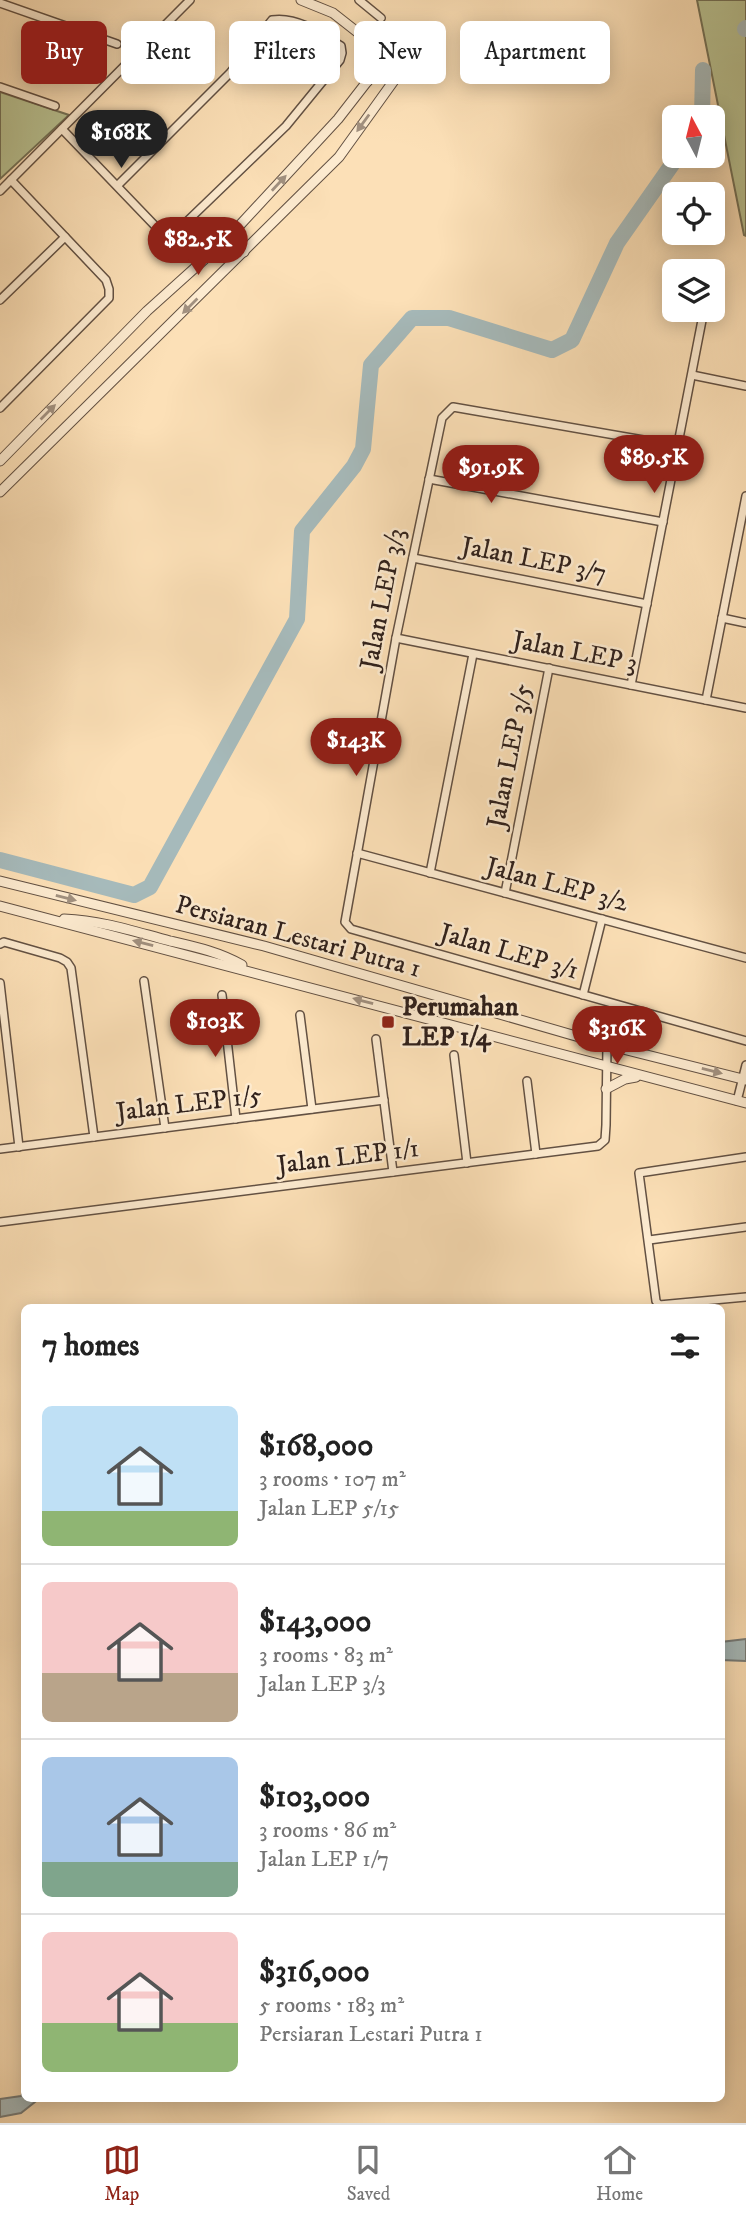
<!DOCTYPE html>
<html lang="en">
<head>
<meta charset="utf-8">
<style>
  :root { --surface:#fff; --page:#f6f6f6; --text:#222; --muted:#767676; --line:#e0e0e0; --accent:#8f2418 }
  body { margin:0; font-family:"IM FELL DW Pica",serif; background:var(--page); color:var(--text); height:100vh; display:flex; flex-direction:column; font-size:26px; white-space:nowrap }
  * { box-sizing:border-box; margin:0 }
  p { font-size:23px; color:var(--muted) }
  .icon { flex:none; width:38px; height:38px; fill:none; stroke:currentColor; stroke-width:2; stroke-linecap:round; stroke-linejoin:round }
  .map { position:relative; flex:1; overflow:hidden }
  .side { position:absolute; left:21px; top:1304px; width:704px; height:798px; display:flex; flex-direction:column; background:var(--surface); border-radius:10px; box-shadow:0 4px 18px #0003 }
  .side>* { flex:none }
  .banner { position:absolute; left:21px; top:21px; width:705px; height:63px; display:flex; gap:14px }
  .needle { width:46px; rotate:353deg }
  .buttons { position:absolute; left:662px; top:105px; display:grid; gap:14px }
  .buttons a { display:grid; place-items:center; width:63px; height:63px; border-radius:10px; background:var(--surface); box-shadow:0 4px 18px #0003; font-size:35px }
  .price { position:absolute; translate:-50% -60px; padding:0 16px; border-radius:24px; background:var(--accent); color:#fff; font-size:23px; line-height:46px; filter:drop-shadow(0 2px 4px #0008) }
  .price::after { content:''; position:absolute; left:50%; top:42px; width:21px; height:16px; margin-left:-10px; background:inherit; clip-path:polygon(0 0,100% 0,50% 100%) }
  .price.current { background:#222; color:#fff }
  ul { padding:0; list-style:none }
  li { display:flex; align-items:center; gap:21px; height:175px; padding:0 21px }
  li+li { border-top:2px solid var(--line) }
  li span { display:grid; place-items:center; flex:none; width:196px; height:140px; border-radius:10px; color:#555 }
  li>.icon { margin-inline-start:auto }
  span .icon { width:84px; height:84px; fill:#fffc; stroke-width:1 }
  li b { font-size:30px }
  h2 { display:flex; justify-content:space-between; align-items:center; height:84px; padding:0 21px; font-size:30px }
  .tag { padding:0 24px; border-radius:10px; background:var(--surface); box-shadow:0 4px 18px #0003; font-size:24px; line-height:63px }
  .tag.current { background:var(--accent); color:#fff }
  .tabs { display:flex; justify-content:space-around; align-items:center; height:98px; border-top:2px solid var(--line); background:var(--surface); font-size:19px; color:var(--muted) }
  .tabs a { display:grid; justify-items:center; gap:4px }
  .tabs .current { color:var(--accent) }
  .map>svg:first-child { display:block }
  .green { fill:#b9c393; stroke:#747258; stroke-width:2 }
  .water { fill:#a6babb; stroke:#777d7b; stroke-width:2 }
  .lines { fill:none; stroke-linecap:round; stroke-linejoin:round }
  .river { stroke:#a6babb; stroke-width:16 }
  .minor-casing { stroke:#635143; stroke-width:10 }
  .tertiary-casing { stroke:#635143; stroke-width:11 }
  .minor { stroke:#fdebd0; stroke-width:7 }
  .tertiary { stroke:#fdebd0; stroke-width:9 }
  .oneway { fill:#a1907f }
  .poi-dot { fill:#8f2418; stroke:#fdebd0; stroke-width:2.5 }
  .labels { text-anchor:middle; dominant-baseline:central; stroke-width:5; stroke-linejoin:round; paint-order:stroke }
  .street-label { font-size:26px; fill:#30211c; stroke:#fdebd0 }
  .poi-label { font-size:26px; font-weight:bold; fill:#30211c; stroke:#fdebd0; text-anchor:start }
</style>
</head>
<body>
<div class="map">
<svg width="746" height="2123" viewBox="0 0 746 2123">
  <rect width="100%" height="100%" fill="#fce0b7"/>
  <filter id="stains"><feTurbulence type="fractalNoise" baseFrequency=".00286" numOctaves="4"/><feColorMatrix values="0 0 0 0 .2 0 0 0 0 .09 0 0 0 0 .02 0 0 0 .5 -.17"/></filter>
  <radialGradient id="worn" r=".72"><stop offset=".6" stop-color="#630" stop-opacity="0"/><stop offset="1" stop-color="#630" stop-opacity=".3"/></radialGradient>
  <g class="green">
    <polygon points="697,0 746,0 746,236 744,235"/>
    <polygon points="0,92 69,115 0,179"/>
  </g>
  <g class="water">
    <polygon points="746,1639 746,1661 721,1660 721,1642"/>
    <polygon points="24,2092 24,2098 40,2098 21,2113 0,2117 0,2099 21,2096"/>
  </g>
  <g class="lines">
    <g class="river">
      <polyline points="745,29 746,28"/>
      <polyline points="702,117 703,70"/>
      <polyline points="0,860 134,895 150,887 297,619 302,531 354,466 363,449 371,365 412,318 449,318 552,350 572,340 617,243 678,156"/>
    </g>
    <defs>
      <g id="minor">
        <polyline points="359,0 381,18"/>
        <polyline points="0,3 117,44"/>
        <polyline points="0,87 55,106"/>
        <path d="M 62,129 L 160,231 L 168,235 L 176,232 L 286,126 L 340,60 L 342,53 L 341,46 C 321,33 296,16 272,20 L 230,73 L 117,186"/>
        <polyline points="0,191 190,0"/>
        <polyline points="0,300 65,237"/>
        <polyline points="692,375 746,386"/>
        <polyline points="0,408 109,298 109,289 106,280 11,180"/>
        <polyline points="678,446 453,407 442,418 396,638 345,922 351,929 746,1041"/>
        <polyline points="429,479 663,522"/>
        <polyline points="413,558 647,604"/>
        <polyline points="722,618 746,623"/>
        <polyline points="396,638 746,708"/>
        <polyline points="631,685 704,310"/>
        <polyline points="706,700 746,496"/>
        <polyline points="357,853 746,958"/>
        <polyline points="430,873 473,654"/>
        <polyline points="505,893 549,668"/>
        <polyline points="0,944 4,942 60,958 67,962 71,968 94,1137"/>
        <polyline points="144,981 165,1128"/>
        <polyline points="0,983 19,1147"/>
        <polyline points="222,995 236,1119"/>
        <polyline points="583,995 602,919"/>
        <polyline points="300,1015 312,1109"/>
        <polyline points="376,1039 393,1172"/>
        <polyline points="454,1055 467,1163"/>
        <polyline points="527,1081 536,1154"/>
        <polyline points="737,1101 746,1065"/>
        <polyline points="0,1149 384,1100"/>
        <polyline points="746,1157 639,1173 656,1301 659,1305 746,1297"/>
        <polyline points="0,1222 598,1146 605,1140 606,1125 607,1045"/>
        <polyline points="649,1240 746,1227"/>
      </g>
      <g id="tertiary">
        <polyline points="365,36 387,39 404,35"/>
        <polyline points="364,37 369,53 368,81"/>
        <polyline points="227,239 244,252"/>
        <polyline points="0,461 147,311 227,239 338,119 387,56"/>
        <polyline points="0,492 339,157 403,68 333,13 301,0"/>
        <polyline points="0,881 264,946 607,1045 746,1080"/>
        <polyline points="0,906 746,1103"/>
        <path d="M 64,919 C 104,921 132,931 170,941 C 196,947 219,952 242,965"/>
        <polyline points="606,1089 625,1079 636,1077"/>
      </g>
    </defs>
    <use href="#minor" class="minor-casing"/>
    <use href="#tertiary" class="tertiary-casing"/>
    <use href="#minor" class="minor"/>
    <use href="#tertiary" class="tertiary"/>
  </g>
  <defs><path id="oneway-solid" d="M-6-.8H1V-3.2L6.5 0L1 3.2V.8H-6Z" transform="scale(1.75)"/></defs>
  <g class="oneway">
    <use href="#oneway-solid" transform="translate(363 123) rotate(126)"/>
    <use href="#oneway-solid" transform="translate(279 183) rotate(-47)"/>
    <use href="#oneway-solid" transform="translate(190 306) rotate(135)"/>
    <use href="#oneway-solid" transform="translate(48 412) rotate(-45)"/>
    <use href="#oneway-solid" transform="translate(66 898) rotate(14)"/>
    <use href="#oneway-solid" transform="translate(143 943) rotate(-166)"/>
    <use href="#oneway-solid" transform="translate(363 1001) rotate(-165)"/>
    <use href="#oneway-solid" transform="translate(712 1071) rotate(14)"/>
  </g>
  <rect class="poi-dot" x="381" y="1015" width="14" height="14" rx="3.5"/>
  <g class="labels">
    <g class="street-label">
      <text transform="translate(534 560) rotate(11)">Jalan LEP 3/7</text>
      <text transform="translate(383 599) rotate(-79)">Jalan LEP 3/3</text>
      <text transform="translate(575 652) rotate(11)">Jalan LEP 3</text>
      <text transform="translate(510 756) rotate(-79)">Jalan LEP 3/5</text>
      <text transform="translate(557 885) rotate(15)">Jalan LEP 3/2</text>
      <text transform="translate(298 937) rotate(15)">Persiaran Lestari Putra 1</text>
      <text transform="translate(509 952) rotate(16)">Jalan LEP 3/1</text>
      <text transform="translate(189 1104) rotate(-7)">Jalan LEP 1/5</text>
      <text transform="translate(348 1157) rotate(-7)">Jalan LEP 1/1</text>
    </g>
    <g class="poi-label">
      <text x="402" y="1007">Perumahan<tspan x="402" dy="30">LEP 1/4</tspan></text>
    </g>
  </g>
  <rect width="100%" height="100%" filter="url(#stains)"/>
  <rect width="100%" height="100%" fill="url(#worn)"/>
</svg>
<div class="buttons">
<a><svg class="needle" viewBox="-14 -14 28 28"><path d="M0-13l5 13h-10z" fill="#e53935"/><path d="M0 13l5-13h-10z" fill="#767676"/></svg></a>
<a><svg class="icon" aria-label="locate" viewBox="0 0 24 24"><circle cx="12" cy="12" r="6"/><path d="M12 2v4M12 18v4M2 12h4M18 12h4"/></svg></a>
<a><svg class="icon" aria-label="layers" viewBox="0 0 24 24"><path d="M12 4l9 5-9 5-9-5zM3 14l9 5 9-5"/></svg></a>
</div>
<b class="price current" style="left:121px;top:170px">$168K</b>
<b class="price" style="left:198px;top:277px">$82.5K</b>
<b class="price" style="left:654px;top:495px">$89.5K</b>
<b class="price" style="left:491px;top:505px">$91.9K</b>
<b class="price" style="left:356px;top:778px">$143K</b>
<b class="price" style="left:215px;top:1059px">$103K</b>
<b class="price" style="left:617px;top:1066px">$316K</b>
<div class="banner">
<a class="tag current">Buy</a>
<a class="tag">Rent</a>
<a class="tag">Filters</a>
<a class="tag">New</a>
<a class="tag">Apartment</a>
</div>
<section class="side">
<h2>7 homes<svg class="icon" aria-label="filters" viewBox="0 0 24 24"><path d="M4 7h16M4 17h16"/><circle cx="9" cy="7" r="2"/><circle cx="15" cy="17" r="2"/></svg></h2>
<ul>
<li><span style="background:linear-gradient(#bfe0f5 75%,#8fb573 0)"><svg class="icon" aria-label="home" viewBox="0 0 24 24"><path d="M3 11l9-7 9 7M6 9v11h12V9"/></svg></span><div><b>$168,000</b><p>3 rooms · 107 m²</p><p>Jalan LEP 5/15</p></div></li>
<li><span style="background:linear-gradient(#f6c9c9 65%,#b9a48a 0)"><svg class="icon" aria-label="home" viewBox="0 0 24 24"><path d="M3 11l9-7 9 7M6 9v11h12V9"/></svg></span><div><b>$143,000</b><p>3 rooms · 83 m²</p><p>Jalan LEP 3/3</p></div></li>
<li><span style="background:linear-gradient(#a9c7e8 75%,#7fa58c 0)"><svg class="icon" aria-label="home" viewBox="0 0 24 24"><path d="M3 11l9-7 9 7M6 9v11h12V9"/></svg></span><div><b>$103,000</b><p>3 rooms · 86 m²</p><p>Jalan LEP 1/7</p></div></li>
<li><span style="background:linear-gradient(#f6c9c9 65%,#8fb573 0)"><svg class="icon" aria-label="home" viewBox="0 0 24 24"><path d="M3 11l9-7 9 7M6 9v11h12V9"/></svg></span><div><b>$316,000</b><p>5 rooms · 183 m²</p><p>Persiaran Lestari Putra 1</p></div></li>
</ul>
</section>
</div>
<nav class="tabs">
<a class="current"><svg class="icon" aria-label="map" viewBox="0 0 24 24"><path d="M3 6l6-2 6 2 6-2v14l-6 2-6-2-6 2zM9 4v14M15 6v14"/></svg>Map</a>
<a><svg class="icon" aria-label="saved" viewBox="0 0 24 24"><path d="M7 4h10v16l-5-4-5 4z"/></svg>Saved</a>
<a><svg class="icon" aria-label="home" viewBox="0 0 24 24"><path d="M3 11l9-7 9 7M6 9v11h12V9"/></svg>Home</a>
</nav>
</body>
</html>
